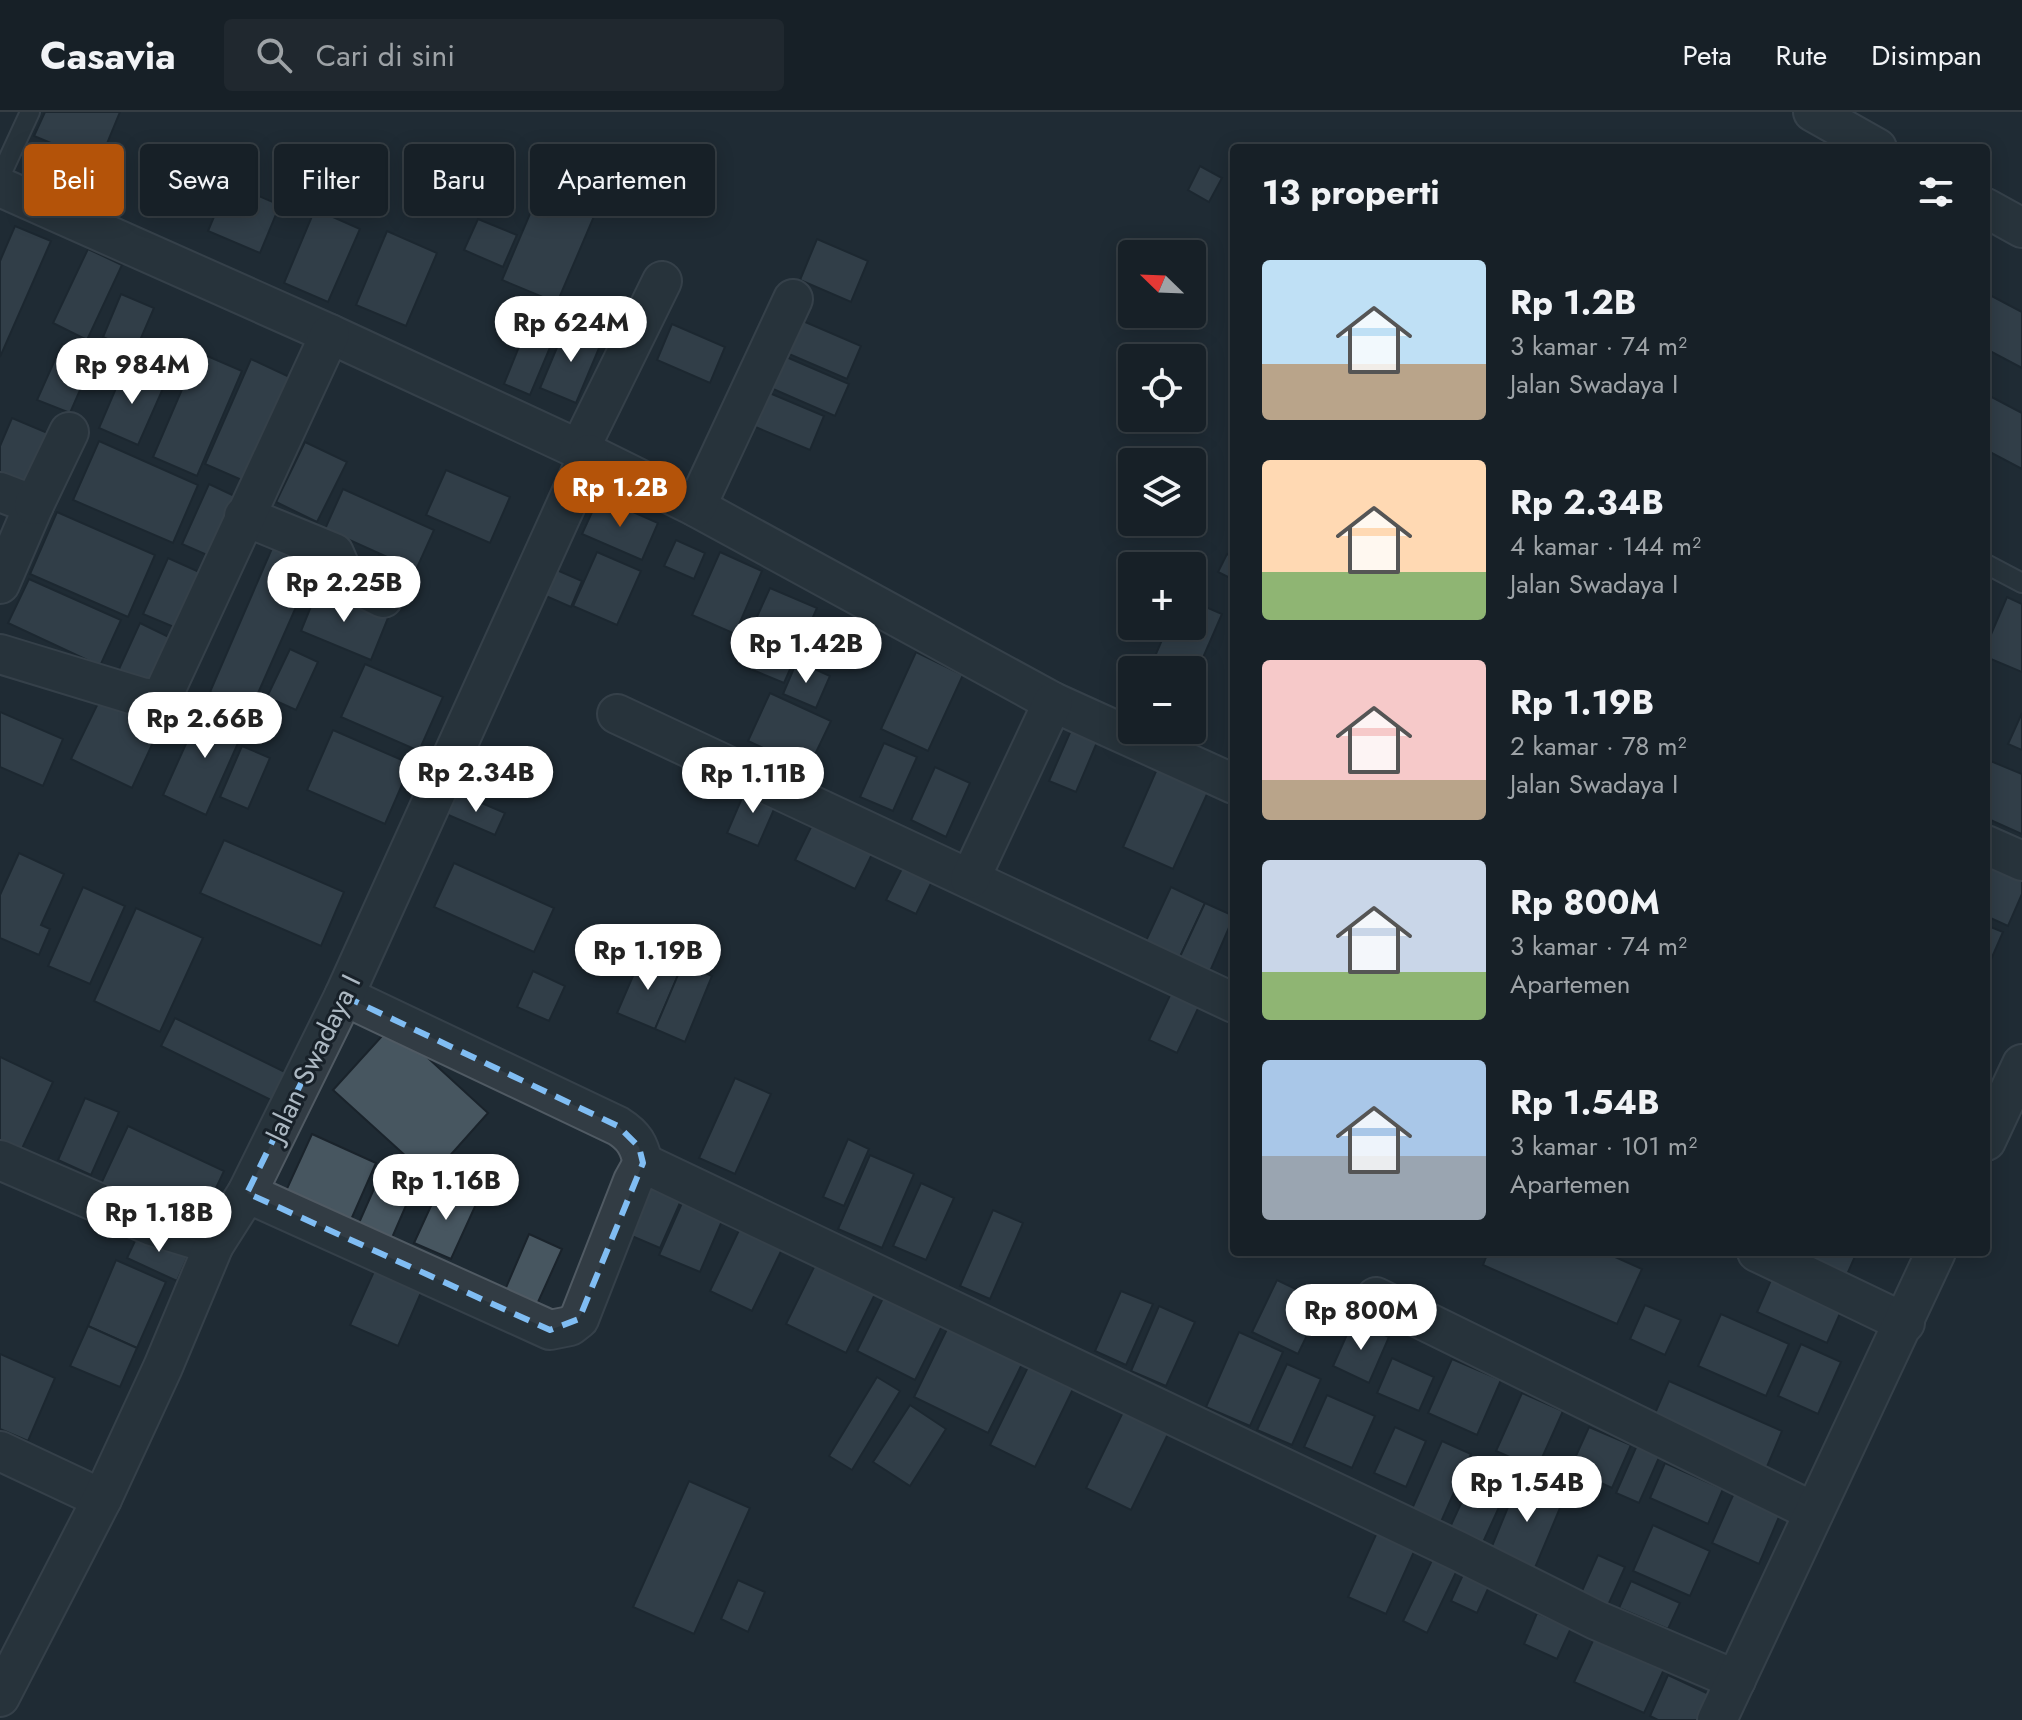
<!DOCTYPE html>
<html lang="id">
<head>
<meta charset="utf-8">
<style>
  :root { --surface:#172027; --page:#20282f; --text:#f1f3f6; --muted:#9ea3a7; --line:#363e44; --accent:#b45309 }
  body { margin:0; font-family:Jost,sans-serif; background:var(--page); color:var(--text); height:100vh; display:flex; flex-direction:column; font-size:30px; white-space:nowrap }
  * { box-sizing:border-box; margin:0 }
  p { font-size:26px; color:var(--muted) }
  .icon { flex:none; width:44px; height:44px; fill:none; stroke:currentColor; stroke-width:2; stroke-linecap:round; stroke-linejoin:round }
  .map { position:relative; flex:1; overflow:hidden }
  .panel { position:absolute; left:1230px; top:32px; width:760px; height:1112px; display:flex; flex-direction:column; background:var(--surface); border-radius:8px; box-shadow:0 4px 20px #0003,0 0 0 2px var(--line) }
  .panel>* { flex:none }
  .hud { position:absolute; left:24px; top:32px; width:760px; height:72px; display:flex; gap:16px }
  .needle { width:52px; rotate:293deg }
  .buttons { position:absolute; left:1118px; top:128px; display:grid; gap:16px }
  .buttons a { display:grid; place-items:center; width:88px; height:88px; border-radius:8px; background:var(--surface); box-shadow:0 4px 20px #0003,0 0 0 2px var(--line); font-size:40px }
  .price { position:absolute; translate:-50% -68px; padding:0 18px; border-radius:28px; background:#fff; color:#222; font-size:26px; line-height:52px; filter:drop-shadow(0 2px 4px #0008) }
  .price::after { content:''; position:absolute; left:50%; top:48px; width:24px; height:18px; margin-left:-12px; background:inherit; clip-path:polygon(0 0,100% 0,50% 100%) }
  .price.active { background:var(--accent); color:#fff }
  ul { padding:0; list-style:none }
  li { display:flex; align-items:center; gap:24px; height:200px; padding:0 32px }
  li span { display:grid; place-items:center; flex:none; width:224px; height:160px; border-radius:8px; color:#555 }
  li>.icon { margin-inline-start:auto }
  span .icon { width:96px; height:96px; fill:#fffc; stroke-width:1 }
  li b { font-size:34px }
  h2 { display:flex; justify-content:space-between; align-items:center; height:96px; padding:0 32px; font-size:34px }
  .tag { padding:0 28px; border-radius:8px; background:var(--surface); box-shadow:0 4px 20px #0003,0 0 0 2px var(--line); font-size:28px; line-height:72px }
  .tag.active { background:var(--accent); color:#fff }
  header { display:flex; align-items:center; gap:48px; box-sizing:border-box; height:112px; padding:0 40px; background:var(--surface); border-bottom:2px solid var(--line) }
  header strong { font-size:38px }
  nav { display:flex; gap:44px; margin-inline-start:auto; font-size:28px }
  .search { width:560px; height:72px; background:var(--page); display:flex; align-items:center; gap:20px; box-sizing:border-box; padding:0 28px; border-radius:8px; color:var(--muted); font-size:30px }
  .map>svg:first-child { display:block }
  .building { fill:#475660; stroke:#1a232b; stroke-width:2 }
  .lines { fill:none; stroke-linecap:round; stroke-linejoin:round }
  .lane-casing { stroke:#505a63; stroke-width:22 }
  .street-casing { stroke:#505a63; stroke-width:42 }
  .lane { stroke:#323c44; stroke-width:18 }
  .street { stroke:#323c44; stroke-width:38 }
  .marked { fill:none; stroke:#80bdf3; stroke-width:6; stroke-dasharray:16 10; stroke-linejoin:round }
  .labels { text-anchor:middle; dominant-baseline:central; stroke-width:6; stroke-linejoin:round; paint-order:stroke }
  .street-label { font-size:28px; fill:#acb8c2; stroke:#182129 }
</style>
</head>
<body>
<header>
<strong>Casavia</strong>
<div class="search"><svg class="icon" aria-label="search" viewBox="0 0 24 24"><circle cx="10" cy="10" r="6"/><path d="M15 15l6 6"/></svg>Cari di sini</div>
<nav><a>Peta</a><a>Rute</a><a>Disimpan</a></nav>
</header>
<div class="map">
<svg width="2022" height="1608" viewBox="0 0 2022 1608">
  <rect width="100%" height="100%" fill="#1f2b34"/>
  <g class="building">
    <polygon points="45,0 120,0 99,51 34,24"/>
    <polygon points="1200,54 1222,66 1209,90 1188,78"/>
    <polygon points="228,71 280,93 260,141 208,119"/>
    <polygon points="543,71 598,95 557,191 502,168"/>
    <polygon points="315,97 360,117 328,190 284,171"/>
    <polygon points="478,107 517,123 503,155 464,138"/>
    <polygon points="15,114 51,129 0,245 0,149"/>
    <polygon points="387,119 437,141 406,214 356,193"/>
    <polygon points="817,127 868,149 851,190 800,168"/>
    <polygon points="88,137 122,153 87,228 53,211"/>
    <polygon points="1986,181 2022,200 2022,256 1986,237"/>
    <polygon points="121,182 154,196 135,240 103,225"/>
    <polygon points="796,206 861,234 847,267 782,239"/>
    <polygon points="672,212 725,235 710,271 657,248"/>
    <polygon points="566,214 602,229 576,291 540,276"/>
    <polygon points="527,215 554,226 530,283 504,272"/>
    <polygon points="62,232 94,246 70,301 37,288"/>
    <polygon points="198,240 242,259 197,364 153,345"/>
    <polygon points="777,241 849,272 835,304 764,273"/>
    <polygon points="251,247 296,268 251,372 205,352"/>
    <polygon points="125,255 165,272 138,333 99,316"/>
    <polygon points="760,277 824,304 810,338 746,311"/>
    <polygon points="1986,282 2022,301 2022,357 1986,338"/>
    <polygon points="12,306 50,322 23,383 0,372 0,334"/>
    <polygon points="99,329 198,373 173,431 73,388"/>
    <polygon points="305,330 347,350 317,410 276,390"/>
    <polygon points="446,358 510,385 490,431 426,403"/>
    <polygon points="209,372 243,388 216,447 182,432"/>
    <polygon points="343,377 434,418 416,458 325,417"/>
    <polygon points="599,385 658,411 642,448 582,422"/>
    <polygon points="57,400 155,443 128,505 30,462"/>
    <polygon points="676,428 705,441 694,467 664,454"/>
    <polygon points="273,434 315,452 251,597 210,580"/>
    <polygon points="597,440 641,459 617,513 573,494"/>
    <polygon points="720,440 762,459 735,522 692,503"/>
    <polygon points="1227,442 1234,445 1234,468 1218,460"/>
    <polygon points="379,443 418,461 410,480 370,462"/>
    <polygon points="168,446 206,463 181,518 143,502"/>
    <polygon points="550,455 582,469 571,495 539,481"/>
    <polygon points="29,467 121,508 100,554 8,511"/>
    <polygon points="770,476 817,496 784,571 736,551"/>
    <polygon points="318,477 388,506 371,548 301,519"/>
    <polygon points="2007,485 2022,492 2022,560 1986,545 1986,534"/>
    <polygon points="1192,489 1222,502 1192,571 1192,558 1149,558 1168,514 1192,514"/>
    <polygon points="140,511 175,528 149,585 114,568"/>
    <polygon points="290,537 318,550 296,598 267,585"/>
    <polygon points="916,540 963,563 928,639 881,617"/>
    <polygon points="797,549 830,564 816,596 783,582"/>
    <polygon points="365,552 443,585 419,639 341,605"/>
    <polygon points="770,581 831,609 808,657 748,629"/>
    <polygon points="102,583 162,611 132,676 71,647"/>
    <polygon points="203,594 246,613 206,703 163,683"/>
    <polygon points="0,600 63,627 43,674 0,655"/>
    <polygon points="2022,601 2022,638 2008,632"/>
    <polygon points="1072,616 1098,628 1076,680 1049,669"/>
    <polygon points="333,618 411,652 385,712 307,678"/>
    <polygon points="884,631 917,645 893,699 860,685"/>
    <polygon points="242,634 270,646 248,697 220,685"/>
    <polygon points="1988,648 2022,662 2022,722 1986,706"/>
    <polygon points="935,655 970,671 946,725 911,708"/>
    <polygon points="1157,657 1208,680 1173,757 1123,735"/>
    <polygon points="748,672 779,686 758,734 727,721"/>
    <polygon points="456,680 505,701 495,723 446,702"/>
    <polygon points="817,703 877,732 855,777 795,748"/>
    <polygon points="224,728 344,780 321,834 200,781"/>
    <polygon points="1986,740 2022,756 2022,782 2008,814 1986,804"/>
    <polygon points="19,741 64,762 41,813 50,817 39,843 0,826 0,783"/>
    <polygon points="909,743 938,757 916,802 886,788"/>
    <polygon points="454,751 554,796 534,840 434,795"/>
    <polygon points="83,775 125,794 90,872 48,854"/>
    <polygon points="1171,775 1205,791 1178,849 1144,833"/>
    <polygon points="1205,791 1234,804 1208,864 1178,849"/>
    <polygon points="136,796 203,826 160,920 94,889"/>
    <polygon points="1986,813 2003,820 1986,859"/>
    <polygon points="642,843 680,859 655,917 617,901"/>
    <polygon points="683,851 712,864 685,930 655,917"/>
    <polygon points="533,859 565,874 549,909 517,895"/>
    <polygon points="1173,877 1201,890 1177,941 1149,928"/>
    <polygon points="175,906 287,961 273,989 161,934"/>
    <polygon points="392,913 488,1001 430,1066 333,978"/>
    <polygon points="0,945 53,970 19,1043 0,1034"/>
    <polygon points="735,966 771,982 735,1062 699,1046"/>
    <polygon points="85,986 119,1000 91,1063 58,1048"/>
    <polygon points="128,1014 224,1059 196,1119 100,1074"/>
    <polygon points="312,1022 376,1051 350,1110 285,1081"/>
    <polygon points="848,1027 869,1037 844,1094 823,1085"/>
    <polygon points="870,1043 914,1062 882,1136 838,1117"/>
    <polygon points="385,1052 418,1066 391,1128 358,1113"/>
    <polygon points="654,1061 687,1075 660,1136 627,1122"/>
    <polygon points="921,1071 954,1086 926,1148 893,1134"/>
    <polygon points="441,1072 478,1088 451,1147 414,1131"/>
    <polygon points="682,1091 722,1109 700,1160 659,1143"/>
    <polygon points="993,1098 1023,1111 990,1187 960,1174"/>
    <polygon points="743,1110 785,1131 752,1199 710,1179"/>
    <polygon points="142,1114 191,1137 177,1169 127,1146"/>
    <polygon points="529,1122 562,1137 534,1199 502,1185"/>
    <polygon points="1488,1140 1604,1140 1642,1157 1617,1212 1483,1153"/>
    <polygon points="1784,1140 1857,1140 1845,1167"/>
    <polygon points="819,1145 879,1174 846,1241 786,1212"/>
    <polygon points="116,1148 166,1170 137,1236 88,1214"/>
    <polygon points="376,1155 423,1176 398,1234 350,1213"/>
    <polygon points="1775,1159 1845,1190 1827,1231 1757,1200"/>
    <polygon points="1277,1168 1323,1190 1298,1242 1252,1220"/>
    <polygon points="887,1178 946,1206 915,1268 857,1239"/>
    <polygon points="1121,1179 1153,1192 1126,1253 1095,1239"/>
    <polygon points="1645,1193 1681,1208 1665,1243 1630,1227"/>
    <polygon points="1159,1194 1195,1210 1166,1274 1131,1259"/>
    <polygon points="1721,1202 1789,1232 1766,1284 1698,1254"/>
    <polygon points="951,1209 1025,1246 988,1321 914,1285"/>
    <polygon points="1353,1209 1389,1225 1369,1271 1333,1254"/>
    <polygon points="88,1214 137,1236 120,1275 70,1254"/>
    <polygon points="1239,1220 1283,1240 1250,1314 1206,1295"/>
    <polygon points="1801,1232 1841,1250 1818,1302 1778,1284"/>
    <polygon points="0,1242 55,1266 28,1329 0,1317"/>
    <polygon points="1392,1246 1434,1265 1419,1299 1377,1281"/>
    <polygon points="1452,1247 1501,1268 1477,1323 1428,1301"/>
    <polygon points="1287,1252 1321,1267 1292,1333 1257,1318"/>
    <polygon points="1028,1255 1073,1277 1035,1355 990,1333"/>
    <polygon points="877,1265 900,1279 852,1358 829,1344"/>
    <polygon points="1669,1269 1782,1319 1766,1357 1653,1306"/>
    <polygon points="1522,1281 1563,1299 1537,1357 1496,1339"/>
    <polygon points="1327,1283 1375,1304 1352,1356 1304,1335"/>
    <polygon points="910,1293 946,1317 910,1374 873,1350"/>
    <polygon points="1124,1298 1169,1320 1131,1398 1086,1376"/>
    <polygon points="1395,1315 1426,1329 1406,1375 1374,1361"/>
    <polygon points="1589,1315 1631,1333 1612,1376 1570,1357"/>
    <polygon points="1442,1329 1471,1342 1436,1421 1407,1408"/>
    <polygon points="1638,1331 1661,1341 1639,1391 1616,1381"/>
    <polygon points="1482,1346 1515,1360 1479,1439 1446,1424"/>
    <polygon points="1665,1351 1723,1377 1708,1412 1650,1386"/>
    <polygon points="1520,1366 1565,1384 1534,1458 1490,1439"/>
    <polygon points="689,1369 750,1396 694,1522 633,1495"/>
    <polygon points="1738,1372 1784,1393 1759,1452 1712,1431"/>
    <polygon points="1653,1413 1710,1439 1690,1484 1633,1459"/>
    <polygon points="1379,1416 1417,1433 1386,1502 1348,1485"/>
    <polygon points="1436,1440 1460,1452 1427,1521 1403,1509"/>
    <polygon points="1598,1443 1625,1455 1605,1500 1578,1488"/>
    <polygon points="1466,1456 1492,1468 1477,1501 1451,1489"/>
    <polygon points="738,1468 765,1480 748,1520 721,1507"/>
    <polygon points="1631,1469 1680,1491 1668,1517 1619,1496"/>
    <polygon points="1537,1501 1571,1516 1557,1547 1524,1532"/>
    <polygon points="1596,1522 1666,1553 1644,1601 1574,1570"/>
    <polygon points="1668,1563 1711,1583 1700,1608 1658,1608 1650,1604"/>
  </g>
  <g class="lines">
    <defs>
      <g id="lane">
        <polyline points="0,65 30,0"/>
        <polyline points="1986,452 2022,471"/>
      </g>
      <g id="street">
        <polyline points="1813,0 1877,36"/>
        <polyline points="0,75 330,222 589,342 696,395 1053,590 1234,672"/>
        <polyline points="1986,96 2022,116"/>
        <polyline points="579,338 662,169"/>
        <polyline points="0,380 34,393 0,472"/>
        <polyline points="34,393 69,320"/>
        <polyline points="696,395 793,187"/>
        <polyline points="244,404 334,441 344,464 350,470 383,486"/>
        <polyline points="0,542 141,585 155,587 165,579 330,222"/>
        <polyline points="617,602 1234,891"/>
        <polyline points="1986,733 2022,749"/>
        <polyline points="970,767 1053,590"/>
        <path d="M 344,884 L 618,1014 C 634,1024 639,1033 643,1051"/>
        <polyline points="1986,1029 2022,952"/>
        <polyline points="0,1048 152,1114 214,1133"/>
        <polyline points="247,1081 550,1218 570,1214 579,1207 633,1069 643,1051 1458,1439 1596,1508 1736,1568"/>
        <polyline points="1757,1140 1905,1211"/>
        <polyline points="1376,1185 1814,1400"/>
        <polyline points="0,1339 102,1387"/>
        <polyline points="0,1585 102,1387 163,1255 214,1133 247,1081 344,884 589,342"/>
        <polyline points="1717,1608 1936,1140"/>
      </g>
    </defs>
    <use href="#lane" class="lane-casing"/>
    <use href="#street" class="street-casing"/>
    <use href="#lane" class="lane"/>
    <use href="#street" class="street"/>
  </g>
  <path d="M0 0H2022V1608H0ZM 344,884 L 618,1014 L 639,1035 L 643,1051 L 579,1207 L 550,1218 L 247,1081 Z" fill="#1f2b34" fill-opacity=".55" fill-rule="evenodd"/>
  <path class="marked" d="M 344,884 L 618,1014 L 639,1035 L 643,1051 L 579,1207 L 550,1218 L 247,1081 Z"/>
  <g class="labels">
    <g class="street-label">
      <text transform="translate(313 946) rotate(-64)">Jalan Swadaya I</text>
    </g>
  </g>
</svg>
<div class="buttons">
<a><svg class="needle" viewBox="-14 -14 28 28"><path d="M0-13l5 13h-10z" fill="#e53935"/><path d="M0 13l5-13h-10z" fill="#9ea3a7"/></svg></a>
<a><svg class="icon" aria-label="locate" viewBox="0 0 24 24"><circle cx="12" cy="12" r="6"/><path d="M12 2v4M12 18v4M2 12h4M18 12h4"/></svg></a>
<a><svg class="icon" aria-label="layers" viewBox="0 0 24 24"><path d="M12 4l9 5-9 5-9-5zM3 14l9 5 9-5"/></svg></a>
<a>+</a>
<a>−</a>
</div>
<b class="price" style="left:571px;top:252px">Rp 624M</b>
<b class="price" style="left:132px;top:294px">Rp 984M</b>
<b class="price active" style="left:620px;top:417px">Rp 1.2B</b>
<b class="price" style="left:344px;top:512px">Rp 2.25B</b>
<b class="price" style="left:806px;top:573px">Rp 1.42B</b>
<b class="price" style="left:205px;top:648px">Rp 2.66B</b>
<b class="price" style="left:476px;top:702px">Rp 2.34B</b>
<b class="price" style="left:753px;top:703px">Rp 1.11B</b>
<b class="price" style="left:648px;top:880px">Rp 1.19B</b>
<b class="price" style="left:446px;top:1110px">Rp 1.16B</b>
<b class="price" style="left:159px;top:1142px">Rp 1.18B</b>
<b class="price" style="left:1361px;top:1240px">Rp 800M</b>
<b class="price" style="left:1527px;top:1412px">Rp 1.54B</b>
<div class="hud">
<a class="tag active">Beli</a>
<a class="tag">Sewa</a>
<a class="tag">Filter</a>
<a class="tag">Baru</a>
<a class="tag">Apartemen</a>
</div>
<section class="panel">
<h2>13 properti<svg class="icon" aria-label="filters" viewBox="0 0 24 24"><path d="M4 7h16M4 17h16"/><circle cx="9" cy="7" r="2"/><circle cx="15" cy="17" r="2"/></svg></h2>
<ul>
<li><span style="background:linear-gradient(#bfe0f5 65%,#b9a48a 0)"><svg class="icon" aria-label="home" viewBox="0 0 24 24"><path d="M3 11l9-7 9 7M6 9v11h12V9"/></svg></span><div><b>Rp 1.2B</b><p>3 kamar · 74 m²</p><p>Jalan Swadaya I</p></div></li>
<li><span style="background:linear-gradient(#ffd9b3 70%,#8fb573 0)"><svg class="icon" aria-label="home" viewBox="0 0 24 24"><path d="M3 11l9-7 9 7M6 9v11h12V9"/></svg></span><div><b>Rp 2.34B</b><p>4 kamar · 144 m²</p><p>Jalan Swadaya I</p></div></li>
<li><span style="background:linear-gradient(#f6c9c9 75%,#b9a48a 0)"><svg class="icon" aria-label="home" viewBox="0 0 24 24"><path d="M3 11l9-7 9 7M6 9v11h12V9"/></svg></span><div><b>Rp 1.19B</b><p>2 kamar · 78 m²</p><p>Jalan Swadaya I</p></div></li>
<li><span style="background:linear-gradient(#c9d6e8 70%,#8fb573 0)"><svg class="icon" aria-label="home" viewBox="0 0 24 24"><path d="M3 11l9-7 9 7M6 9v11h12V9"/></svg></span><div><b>Rp 800M</b><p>3 kamar · 74 m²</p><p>Apartemen</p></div></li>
<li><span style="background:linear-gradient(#a9c7e8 60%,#9aa5b1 0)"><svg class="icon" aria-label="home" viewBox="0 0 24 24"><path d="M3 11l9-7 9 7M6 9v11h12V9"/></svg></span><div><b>Rp 1.54B</b><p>3 kamar · 101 m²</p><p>Apartemen</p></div></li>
</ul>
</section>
</div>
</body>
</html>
